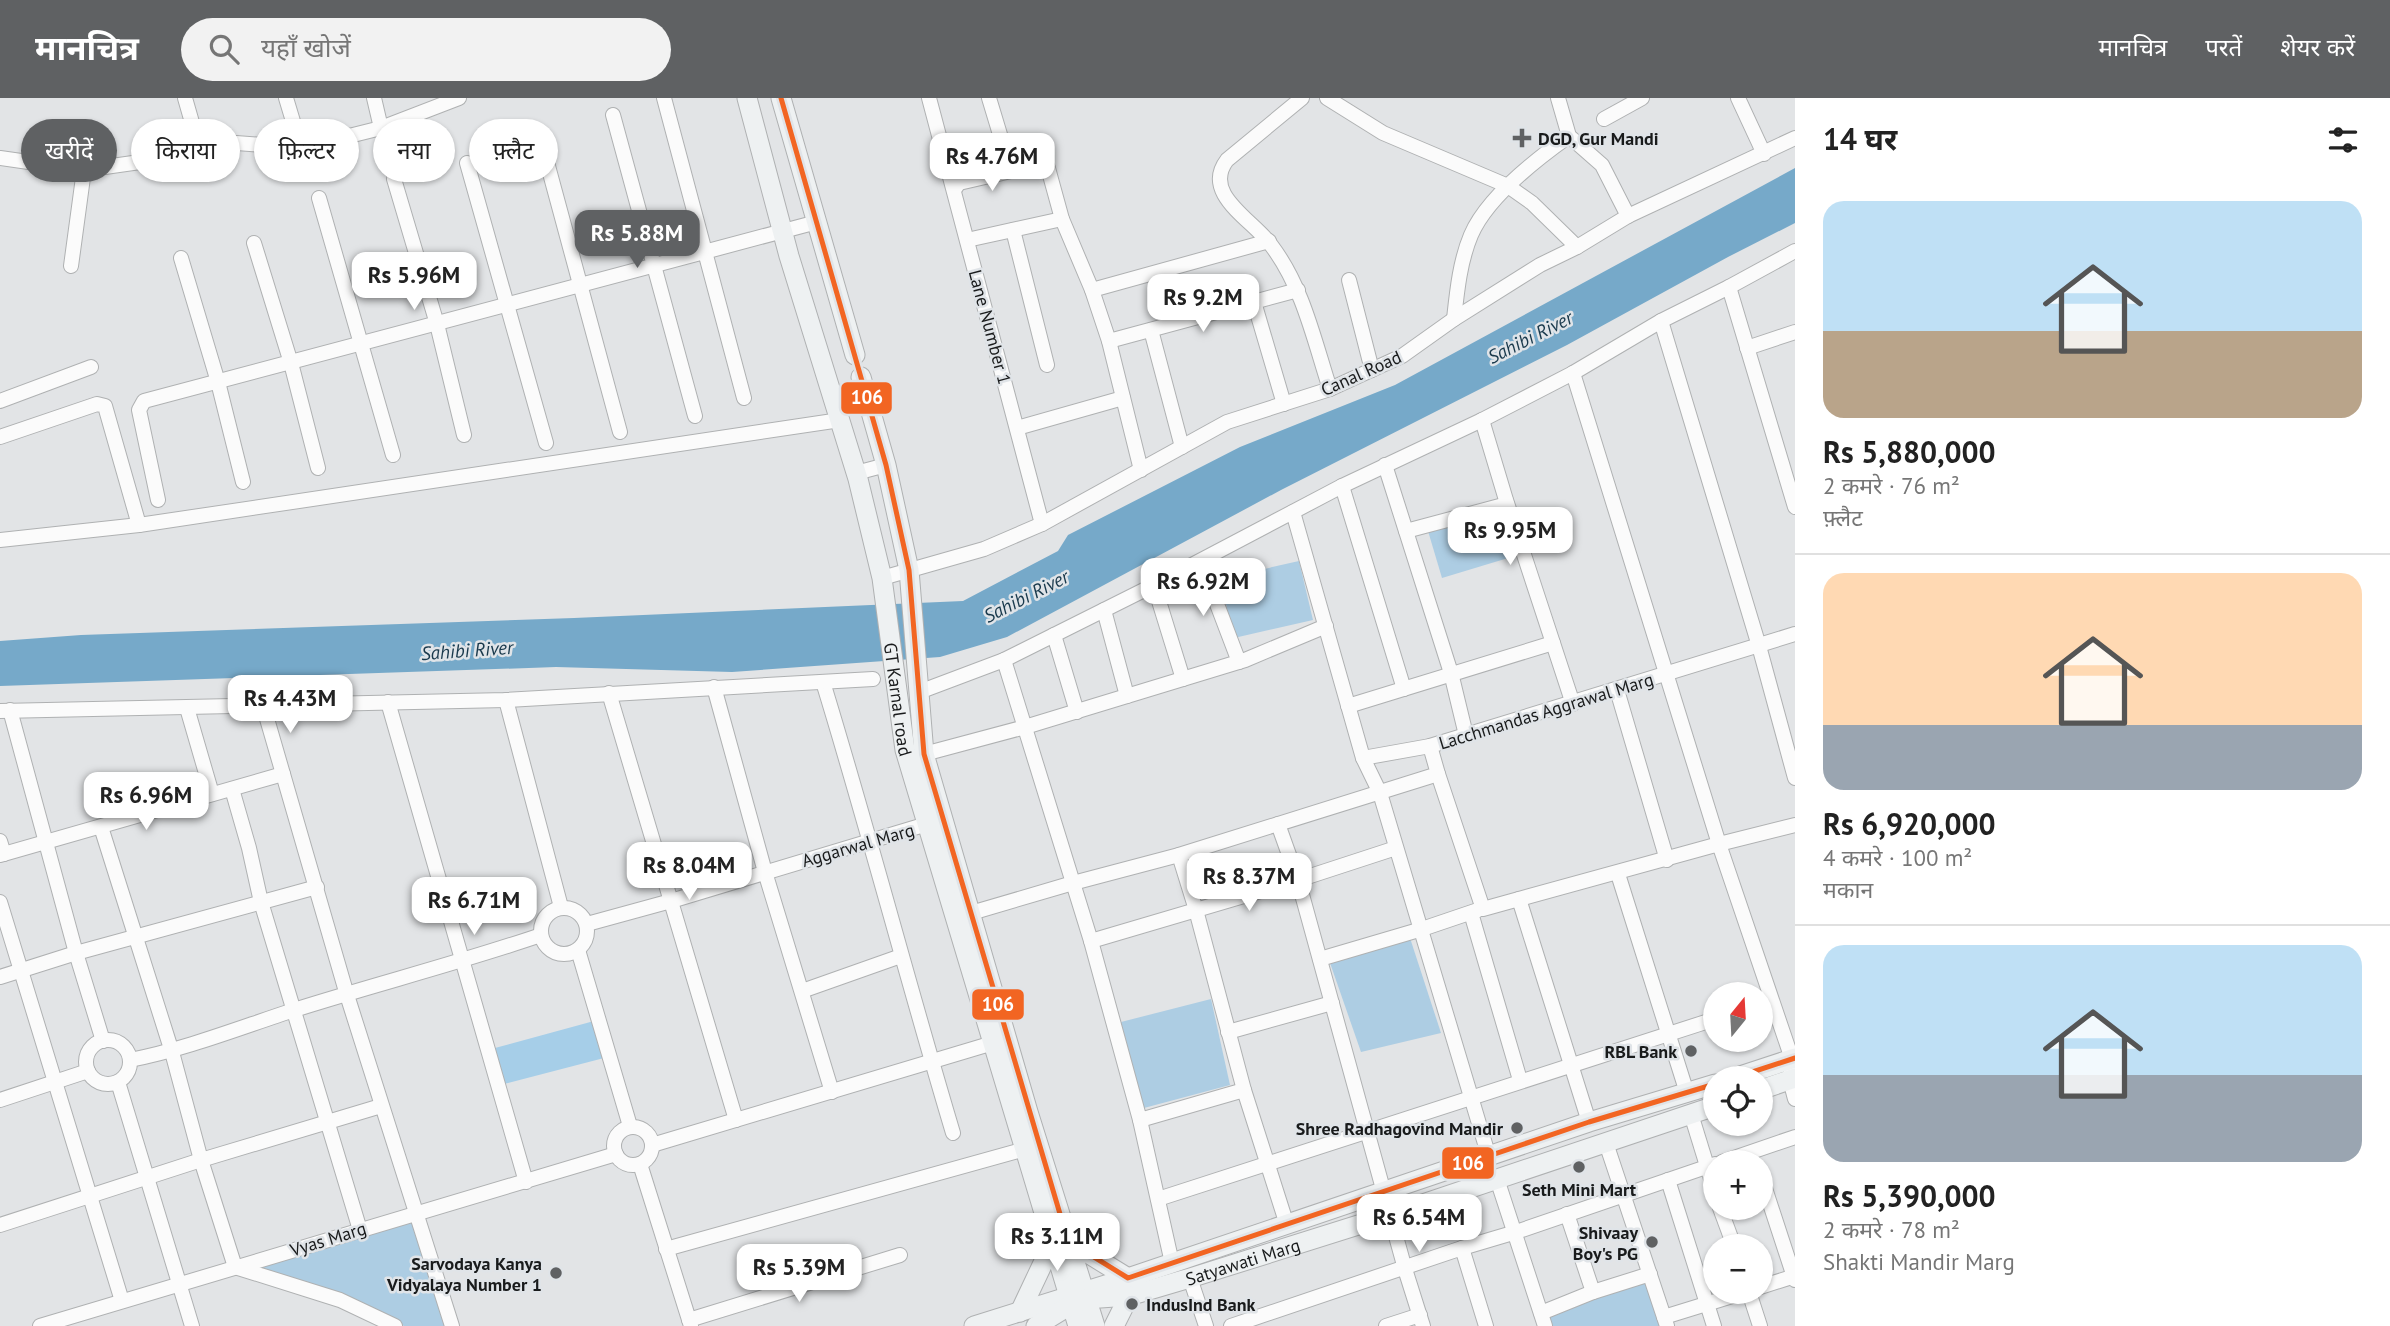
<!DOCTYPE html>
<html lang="hi">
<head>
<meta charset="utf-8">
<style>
  :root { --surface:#fff; --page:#f2f2f2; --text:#222; --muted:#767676; --line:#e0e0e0; --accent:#5f6163 }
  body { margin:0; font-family:"PT Sans","Noto Sans Devanagari",sans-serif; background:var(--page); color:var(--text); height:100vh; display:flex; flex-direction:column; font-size:26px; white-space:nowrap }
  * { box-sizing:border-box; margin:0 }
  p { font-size:23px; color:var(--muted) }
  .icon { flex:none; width:38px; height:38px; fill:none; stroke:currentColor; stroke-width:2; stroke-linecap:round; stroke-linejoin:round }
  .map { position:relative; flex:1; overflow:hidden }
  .details { display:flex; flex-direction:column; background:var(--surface); width:595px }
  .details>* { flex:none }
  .banner { position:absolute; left:21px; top:21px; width:665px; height:63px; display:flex; gap:14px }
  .needle { width:46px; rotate:18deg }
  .controls { position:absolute; left:1703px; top:884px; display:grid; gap:14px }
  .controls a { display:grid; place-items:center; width:70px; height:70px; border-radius:50%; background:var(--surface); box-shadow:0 2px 5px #0004; font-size:35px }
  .price { position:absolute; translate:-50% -60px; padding:0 16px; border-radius:14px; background:#fff; color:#222; font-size:23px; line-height:46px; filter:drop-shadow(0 2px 4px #0008) }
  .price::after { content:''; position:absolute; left:50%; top:42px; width:21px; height:16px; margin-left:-10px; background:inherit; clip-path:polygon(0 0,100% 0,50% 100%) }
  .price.current { background:var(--accent); color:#fff }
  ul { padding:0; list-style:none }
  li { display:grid; align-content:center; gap:14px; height:371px; padding:0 28px }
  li+li { border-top:2px solid var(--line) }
  li span { display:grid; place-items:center; height:217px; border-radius:21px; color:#555 }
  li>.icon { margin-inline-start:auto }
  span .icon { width:126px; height:126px; fill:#fffc; stroke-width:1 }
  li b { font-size:30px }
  h2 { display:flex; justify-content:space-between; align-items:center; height:84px; padding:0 28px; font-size:30px }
  .tag { padding:0 24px; border-radius:32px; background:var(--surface); box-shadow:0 2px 5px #0004; font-size:24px; line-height:63px }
  .tag.current { background:var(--accent); color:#fff }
  header { display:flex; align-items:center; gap:42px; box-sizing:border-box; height:98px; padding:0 35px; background:var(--accent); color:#fff }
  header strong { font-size:33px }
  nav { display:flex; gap:38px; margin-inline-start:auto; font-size:24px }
  .search { width:490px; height:63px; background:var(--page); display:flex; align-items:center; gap:18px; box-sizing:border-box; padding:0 24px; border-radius:38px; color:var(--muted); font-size:26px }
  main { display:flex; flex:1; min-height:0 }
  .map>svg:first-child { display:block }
  .green { fill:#adcde3 }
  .forest { fill:#a6cee8 }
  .water { fill:#76a9c9 }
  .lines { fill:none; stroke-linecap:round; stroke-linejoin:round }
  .street-casing { stroke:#afb1b2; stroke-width:16 }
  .secondary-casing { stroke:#afb1b2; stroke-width:21 }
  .street { stroke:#fbfbfb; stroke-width:14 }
  .secondary { stroke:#eef1f2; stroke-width:19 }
  .bus-1-casing { stroke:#e0e4e8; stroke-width:10 }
  .bus-1 { stroke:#f26522; stroke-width:5 }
  .poi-dot { fill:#5f6163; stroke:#e0e4e8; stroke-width:2.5 }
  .labels { text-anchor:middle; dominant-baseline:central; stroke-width:5; stroke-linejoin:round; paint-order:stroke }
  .poi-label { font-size:18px; font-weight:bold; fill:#191b1c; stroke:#e0e4e8; text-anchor:end }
  .street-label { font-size:18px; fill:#191b1c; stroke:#e0e4e8 }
  .water-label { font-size:19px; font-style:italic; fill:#19394c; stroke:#e0e4e8 }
  .line-badge { stroke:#e0e4e8; stroke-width:2.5 }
  .badge-label { font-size:19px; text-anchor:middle; font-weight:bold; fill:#fff }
</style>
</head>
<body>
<header>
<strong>मानचित्र</strong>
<div class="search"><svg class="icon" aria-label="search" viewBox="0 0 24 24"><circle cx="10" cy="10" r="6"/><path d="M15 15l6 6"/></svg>यहाँ खोजें</div>
<nav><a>मानचित्र</a><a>परतें</a><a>शेयर करें</a></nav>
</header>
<main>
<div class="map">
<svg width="1795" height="1228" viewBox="0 0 1795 1228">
  <rect width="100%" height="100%" fill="#e2e4e6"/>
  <g class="green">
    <polygon points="1504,410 1518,457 1442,480 1428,433"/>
    <polygon points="1299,463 1313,522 1234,540 1220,481"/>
    <polygon points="1410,840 1441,935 1361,954 1329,862"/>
    <polygon points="1211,901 1230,987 1144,1010 1121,924"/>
    <polygon points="411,1122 448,1228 404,1228 362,1205 253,1169"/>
    <polygon points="1648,1180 1664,1228 1550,1228 1545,1215"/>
  </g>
  <polygon class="forest" points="594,923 604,960 504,986 495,950"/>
  <polygon class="water" points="1795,70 1795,125 1728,159 1567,247 1281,392 1007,539 940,559 732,574 556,569 0,588 0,543 81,537 574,520 963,503 1058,453 1068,437 1240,349 1395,287"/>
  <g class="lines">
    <defs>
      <g id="street">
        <polyline points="185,0 197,42"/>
        <polyline points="664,0 744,300"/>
        <polyline points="929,0 1042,426"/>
        <polyline points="989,0 1011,73 1040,64 1046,66 1048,70 1062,121 1092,192 1109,243 1141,372"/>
        <path d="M 1302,0 L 1227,62 C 1201,96 1253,122 1271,147 C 1303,189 1314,242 1330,291"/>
        <polyline points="1327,0 1383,35 1508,88 1532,105 1577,149"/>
        <polyline points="1558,0 1569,38 1602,67 1628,118"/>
        <polyline points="1738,0 1764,56"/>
        <polyline points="613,17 695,318"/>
        <polyline points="1604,21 1642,0"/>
        <polyline points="381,30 459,0"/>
        <polyline points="541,42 620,334"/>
        <polyline points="301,50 381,30 374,0"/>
        <polyline points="0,60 84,72 168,60 197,42 301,50 286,0"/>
        <polyline points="467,65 546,345"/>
        <polyline points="394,81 437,226 464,337"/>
        <polyline points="954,92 959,85 1011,73"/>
        <polyline points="319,100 393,357"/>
        <polyline points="1013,132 1047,267"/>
        <polyline points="967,142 1062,121"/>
        <polyline points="254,145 291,265 318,370"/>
        <polyline points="181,160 218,284 243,384"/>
        <polyline points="71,168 84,72"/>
        <polyline points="1349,182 1372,272"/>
        <polyline points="1729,189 1795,153"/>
        <polyline points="1092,192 1269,143"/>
        <polyline points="1254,204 1284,306"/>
        <path d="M 1454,221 C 1457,193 1460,163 1471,137 C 1487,100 1538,60 1569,38"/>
        <polyline points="1661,223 1759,548 1795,680"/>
        <polyline points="1151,232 1182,349"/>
        <polyline points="1109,243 1298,192"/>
        <polyline points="1747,250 1795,234"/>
        <polyline points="1573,275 1719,746 1795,727"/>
        <polyline points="0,303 91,269"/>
        <polyline points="1482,322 1506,402 1573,606"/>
        <polyline points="1017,330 1123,300"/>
        <polyline points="0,339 97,306 105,308 139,427"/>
        <polyline points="1385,367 1451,575 1466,637"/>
        <polyline points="856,375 886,367"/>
        <polyline points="1342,388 1404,591"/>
        <polyline points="158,402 139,312 144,303 817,124"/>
        <polyline points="1293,414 1363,660 1380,695 1489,1059"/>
        <polyline points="1406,433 1507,406"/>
        <polyline points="0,442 139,427 840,322"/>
        <polyline points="1201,464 1239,564"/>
        <polyline points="882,480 984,451 1042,426 1227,324 1330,291 1402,258 1454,221 1540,167 1577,149 1628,118 1795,40"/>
        <polyline points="1154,487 1183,581"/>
        <polyline points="1104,512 1127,598"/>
        <polyline points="1054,537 1077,614"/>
        <polyline points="1004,562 1091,843 1140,1022 1244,992 1287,1127"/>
        <path d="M 823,584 C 869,734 908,885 953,1035"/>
        <polyline points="714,589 765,774 832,994"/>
        <polyline points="1617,592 1667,762"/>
        <polyline points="919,594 1004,562 1154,487 1342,388 1482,322 1573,275 1661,223 1729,189 1795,409"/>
        <polyline points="609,595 736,1022"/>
        <polyline points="506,602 561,809"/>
        <polyline points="388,604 526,1084"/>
        <polyline points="263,607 347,897 452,1228"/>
        <polyline points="1348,608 1553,545"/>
        <polyline points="187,610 212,696"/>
        <polyline points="10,612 76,855 103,943"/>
        <polyline points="0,613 506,602 873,581"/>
        <polyline points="924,656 1025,629 1245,562 1326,528"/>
        <polyline points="1363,660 1430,648"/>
        <polyline points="1438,676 1483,811 1519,801 1589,1024"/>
        <polyline points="232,691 249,750 261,804 360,1132"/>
        <polyline points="1278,726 1298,782 1405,1171 1423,1228"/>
        <polyline points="101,729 172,954 201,1062 235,1169 340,1202 395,1228"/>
        <polyline points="0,743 4,756"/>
        <polyline points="0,757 283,676"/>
        <polyline points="1179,757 1196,812 1244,992"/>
        <polyline points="1618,776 1687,995"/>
        <polyline points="1519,801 1719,746 1792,961 1790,982 1795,1001"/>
        <polyline points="0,804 122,1203"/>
        <circle cx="564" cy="833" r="23"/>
        <polyline points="971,815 1073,785 1179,757 1438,676 1430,648 1795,536"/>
        <polyline points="1471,815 1520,982"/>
        <polyline points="587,826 671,803 927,726"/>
        <polyline points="1091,843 1298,782 1396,750"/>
        <polyline points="578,852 630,1028"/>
        <polyline points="1320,861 1422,831 1478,812"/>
        <polyline points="0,879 76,855 317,789"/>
        <polyline points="802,893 901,858"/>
        <polyline points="1228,934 1332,905"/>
        <circle cx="108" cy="964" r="22"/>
        <path d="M 130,962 C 186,951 239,930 294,912 C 376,886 459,865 541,837"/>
        <polyline points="118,984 192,1228"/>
        <polyline points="0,1002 88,973"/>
        <polyline points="1691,1016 1715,1094"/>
        <polyline points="1140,1022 1172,1165"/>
        <circle cx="633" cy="1048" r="19"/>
        <polyline points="1606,1045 1667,1228"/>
        <polyline points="652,1047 993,945"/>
        <polyline points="1722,1064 1795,1039"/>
        <polyline points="640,1066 691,1228"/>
        <polyline points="1760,1075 1795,1182"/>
        <polyline points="1497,1081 1545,1228"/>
        <polyline points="1668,1082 1714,1228"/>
        <polyline points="1158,1101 1715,921"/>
        <polyline points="1720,1110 1734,1148"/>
        <polyline points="0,1127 201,1062 381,1008"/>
        <polyline points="1462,1150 1516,1134 1715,1066"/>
        <polyline points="666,1151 1025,1051"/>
        <polyline points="1190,1180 1206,1228"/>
        <polyline points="1760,1189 1795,1178"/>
        <polyline points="1593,1194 1650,1176"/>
        <polyline points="1749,1194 1760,1228"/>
        <polyline points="1541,1215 1593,1194 1567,1116"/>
        <polyline points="1664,1219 1745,1194"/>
        <polyline points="689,1222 900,1157"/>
        <polyline points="40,1228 616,1056"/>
        <polyline points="1231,1228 1462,1150 1486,1228"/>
        <polyline points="1386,1228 1420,1217"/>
      </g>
      <g id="secondary">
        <path id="s1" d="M 747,0 L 789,158 L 858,381 L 882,480 L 905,652 L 1078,1228"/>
        <polyline points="781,0 855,257"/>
        <polyline points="861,279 886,367 909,472 924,656 1028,1014 1095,1228"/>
        <polyline points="1734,980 1795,960"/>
        <polyline points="1760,992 1795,980"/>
        <polyline points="1068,1143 1128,1180"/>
        <polyline points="1020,1214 1053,1144"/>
        <polyline points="974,1228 1128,1180 1589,1024 1715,986"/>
        <path id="s2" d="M 1036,1228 L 1072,1206 L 1086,1201 L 1129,1198 L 1190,1180 L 1390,1117 L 1715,1008"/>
        <polyline points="1114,1228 1129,1198"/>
      </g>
    </defs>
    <use href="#street" class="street-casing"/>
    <use href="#secondary" class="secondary-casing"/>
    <use href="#street" class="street"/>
    <use href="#secondary" class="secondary"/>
    <defs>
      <g id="bus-1">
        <polyline points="781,0 886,367 909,472 924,656 1068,1143 1128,1180 1589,1024 1715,986"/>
        <polyline points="1734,980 1795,960"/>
      </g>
    </defs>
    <use href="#bus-1" class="bus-1-casing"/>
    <use href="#bus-1" class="bus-1"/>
  </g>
  <g class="poi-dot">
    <path d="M1518.5 29.5h7v7h7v7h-7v7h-7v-7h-7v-7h7z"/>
    <circle cx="1691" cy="953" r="7"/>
    <circle cx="1517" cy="1030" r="7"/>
    <circle cx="1579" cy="1069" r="7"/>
    <circle cx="1652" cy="1144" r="7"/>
    <circle cx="556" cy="1175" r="7"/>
    <circle cx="1132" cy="1206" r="7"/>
  </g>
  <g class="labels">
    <g class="poi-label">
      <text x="1538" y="40" text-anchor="start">DGD, Gur Mandi</text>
      <text x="1677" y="953">RBL Bank</text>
      <text x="1503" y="1030">Shree Radhagovind Mandir</text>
      <text x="1579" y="1091" text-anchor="middle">Seth Mini Mart</text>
      <text x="1638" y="1134">Shivaay<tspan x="1638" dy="21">Boy's PG</tspan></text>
      <text x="542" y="1165">Sarvodaya Kanya<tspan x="542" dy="21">Vidyalaya Number 1</tspan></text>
      <text x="1146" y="1206" text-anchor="start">IndusInd Bank</text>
    </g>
    <g class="street-label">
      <text transform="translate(990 229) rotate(75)">Lane Number 1</text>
      <text transform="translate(1361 275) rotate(-24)">Canal Road</text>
      <text stroke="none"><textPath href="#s1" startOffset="621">GT Karnal road</textPath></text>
      <text transform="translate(1546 613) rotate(-17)">Lacchmandas Aggrawal Marg</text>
      <text transform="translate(858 747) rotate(-16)">Aggarwal Marg</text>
      <text transform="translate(328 1141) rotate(-17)">Vyas Marg</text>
      <text stroke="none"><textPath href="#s2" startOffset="219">Satyawati Marg</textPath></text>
    </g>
    <g class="water-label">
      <text transform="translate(1530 239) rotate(-27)">Sahibi River</text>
      <text transform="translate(1026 498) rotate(-27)">Sahibi River</text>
      <text transform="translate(467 552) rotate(-4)">Sahibi River</text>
    </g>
  </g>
  <g class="line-badge">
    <rect x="840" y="283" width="53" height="34" rx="7" fill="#f26522"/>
    <rect x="971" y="890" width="54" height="33" rx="7" fill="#f26522"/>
    <rect x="1441" y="1048" width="54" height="34" rx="7" fill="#f26522"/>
  </g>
  <g class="badge-label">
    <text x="867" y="306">106</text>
    <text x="998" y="913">106</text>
    <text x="1468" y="1072">106</text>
  </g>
</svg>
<div class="controls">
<a><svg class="needle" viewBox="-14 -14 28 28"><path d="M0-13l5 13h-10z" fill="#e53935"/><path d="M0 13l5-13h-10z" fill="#767676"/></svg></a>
<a><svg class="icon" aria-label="locate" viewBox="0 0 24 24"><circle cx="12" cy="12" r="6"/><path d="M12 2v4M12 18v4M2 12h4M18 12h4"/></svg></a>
<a>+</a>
<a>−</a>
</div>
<b class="price" style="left:992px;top:95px">Rs 4.76M</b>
<b class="price current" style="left:637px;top:172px">Rs 5.88M</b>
<b class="price" style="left:414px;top:214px">Rs 5.96M</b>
<b class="price" style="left:1203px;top:236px">Rs 9.2M</b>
<b class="price" style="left:1510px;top:469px">Rs 9.95M</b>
<b class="price" style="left:1203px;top:520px">Rs 6.92M</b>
<b class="price" style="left:290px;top:637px">Rs 4.43M</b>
<b class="price" style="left:146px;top:734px">Rs 6.96M</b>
<b class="price" style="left:689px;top:804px">Rs 8.04M</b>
<b class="price" style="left:1249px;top:815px">Rs 8.37M</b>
<b class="price" style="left:474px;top:839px">Rs 6.71M</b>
<b class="price" style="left:1419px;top:1156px">Rs 6.54M</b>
<b class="price" style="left:1057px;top:1175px">Rs 3.11M</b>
<b class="price" style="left:799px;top:1206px">Rs 5.39M</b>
<div class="banner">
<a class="tag current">खरीदें</a>
<a class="tag">किराया</a>
<a class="tag">फ़िल्टर</a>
<a class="tag">नया</a>
<a class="tag">फ़्लैट</a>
</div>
</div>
<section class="details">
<h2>14 घर<svg class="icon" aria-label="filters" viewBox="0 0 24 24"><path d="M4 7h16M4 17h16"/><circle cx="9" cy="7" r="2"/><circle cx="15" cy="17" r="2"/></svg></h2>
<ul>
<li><span style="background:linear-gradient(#bfe0f5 60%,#b9a48a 0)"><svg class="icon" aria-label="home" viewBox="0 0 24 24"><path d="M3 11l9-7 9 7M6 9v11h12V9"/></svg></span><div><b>Rs 5,880,000</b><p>2 कमरे · 76 m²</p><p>फ़्लैट</p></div></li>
<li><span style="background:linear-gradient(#ffd9b3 70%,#9aa5b1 0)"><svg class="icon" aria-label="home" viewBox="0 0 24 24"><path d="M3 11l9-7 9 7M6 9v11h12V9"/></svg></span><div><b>Rs 6,920,000</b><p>4 कमरे · 100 m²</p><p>मकान</p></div></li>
<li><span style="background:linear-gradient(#bfe0f5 60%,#9aa5b1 0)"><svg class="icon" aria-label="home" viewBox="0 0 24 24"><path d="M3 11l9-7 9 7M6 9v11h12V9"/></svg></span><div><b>Rs 5,390,000</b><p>2 कमरे · 78 m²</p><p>Shakti Mandir Marg</p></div></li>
</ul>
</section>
</main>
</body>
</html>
